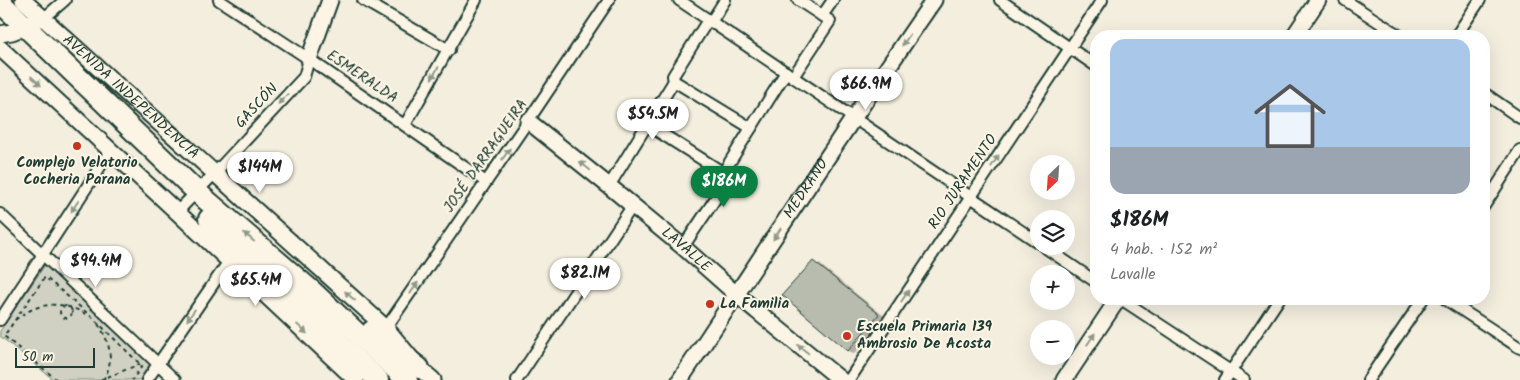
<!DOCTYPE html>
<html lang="es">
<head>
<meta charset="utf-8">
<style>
  :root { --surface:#fff; --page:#f6f6f6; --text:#202124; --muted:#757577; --line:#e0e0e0; --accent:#0b8043 }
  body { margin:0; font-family:Kalam,sans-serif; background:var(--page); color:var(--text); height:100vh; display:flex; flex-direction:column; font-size:19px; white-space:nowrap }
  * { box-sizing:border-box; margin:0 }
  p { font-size:16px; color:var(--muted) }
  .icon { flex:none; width:28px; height:28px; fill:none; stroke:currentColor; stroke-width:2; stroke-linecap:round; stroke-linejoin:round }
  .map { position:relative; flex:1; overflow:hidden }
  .details { position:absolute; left:1090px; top:30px; width:400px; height:275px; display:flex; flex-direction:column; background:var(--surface); border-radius:20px; box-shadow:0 5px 20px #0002 }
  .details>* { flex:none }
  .needle { width:32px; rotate:205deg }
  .tools { position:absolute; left:1030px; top:155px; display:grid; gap:10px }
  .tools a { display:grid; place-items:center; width:45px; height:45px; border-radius:50%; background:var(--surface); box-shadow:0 5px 20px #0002; font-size:25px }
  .scale { position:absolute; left:15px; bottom:12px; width:80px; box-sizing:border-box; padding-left:5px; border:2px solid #1f3d34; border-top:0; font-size:14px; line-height:18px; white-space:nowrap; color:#1f3d34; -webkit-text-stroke:4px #fcf5e5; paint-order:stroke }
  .price { position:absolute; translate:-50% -42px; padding:0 11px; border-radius:18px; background:#fff; color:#222; font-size:16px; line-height:32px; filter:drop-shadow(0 1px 2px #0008) }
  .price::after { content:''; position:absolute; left:50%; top:30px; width:15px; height:11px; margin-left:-8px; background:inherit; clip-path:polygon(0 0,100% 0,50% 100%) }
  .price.selected { background:var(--accent); color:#fff }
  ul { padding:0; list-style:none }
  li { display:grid; align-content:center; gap:10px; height:265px; padding:0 20px }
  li+li { border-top:1px solid var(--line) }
  li span { display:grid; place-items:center; height:155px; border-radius:15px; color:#555 }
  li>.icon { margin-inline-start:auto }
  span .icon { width:90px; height:90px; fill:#fffc; stroke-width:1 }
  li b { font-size:21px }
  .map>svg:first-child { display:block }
  .green { fill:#d0d1c2; stroke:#78877b }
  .building { fill:#b8bcae; stroke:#1f3d34; filter:url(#shadow) }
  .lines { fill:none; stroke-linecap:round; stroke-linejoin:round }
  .street-casing { stroke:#1f3d34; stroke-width:14 }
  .secondary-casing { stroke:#1f3d34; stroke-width:19 }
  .highway-casing { stroke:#1f3d34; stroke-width:24 }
  .path { stroke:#1f3d34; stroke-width:2; stroke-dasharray:4 4; stroke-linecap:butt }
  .street { stroke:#fcf5e5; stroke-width:10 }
  .secondary { stroke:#fcf5e5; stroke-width:15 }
  .highway { stroke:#fcf5e5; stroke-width:20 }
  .oneway { fill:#8e998c }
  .poi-dot { fill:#c8321e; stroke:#fcf5e5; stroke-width:2 }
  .labels { text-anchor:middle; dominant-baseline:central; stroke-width:4; stroke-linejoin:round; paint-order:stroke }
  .street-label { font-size:15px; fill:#1f3d34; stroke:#fcf5e5 }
  .poi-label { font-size:15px; font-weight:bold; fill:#1f3d34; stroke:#fcf5e5; text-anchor:start }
</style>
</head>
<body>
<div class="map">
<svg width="1520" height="380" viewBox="0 0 1520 380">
  <defs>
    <filter id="shadow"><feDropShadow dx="5.5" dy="3" stdDeviation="0" flood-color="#0004"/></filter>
  </defs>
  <rect width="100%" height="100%" fill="#f3eede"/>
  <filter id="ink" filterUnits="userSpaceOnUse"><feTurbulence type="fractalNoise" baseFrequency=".02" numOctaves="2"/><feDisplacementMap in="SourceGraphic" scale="10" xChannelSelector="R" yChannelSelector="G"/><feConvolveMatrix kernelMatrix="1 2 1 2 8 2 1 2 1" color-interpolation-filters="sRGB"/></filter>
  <g filter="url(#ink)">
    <polygon class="green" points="45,265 153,362 140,380 54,380 0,336 0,331"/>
    <polygon class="building" points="813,261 879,314 848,351 782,295"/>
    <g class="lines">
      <defs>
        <g id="street">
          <polyline points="219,0 309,59 486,182"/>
          <polyline points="363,0 449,50"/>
          <polyline points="679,0 1039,243"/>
          <polyline points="1000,0 1096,66"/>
          <polyline points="1345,0 1400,36"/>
          <polyline points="822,16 833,0"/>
          <polyline points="43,19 65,0"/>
          <polyline points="711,22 725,0"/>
          <polyline points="1456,36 1480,0"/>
          <polyline points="793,77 830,21 798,0"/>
          <polyline points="674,81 751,128"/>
          <polyline points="674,81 673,76 708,20"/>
          <polyline points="1484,93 1520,118"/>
          <polyline points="405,125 476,0"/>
          <polyline points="648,125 730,177 683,247"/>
          <polyline points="723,173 786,72"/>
          <polyline points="609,186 674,81"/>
          <polyline points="1484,206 1520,150"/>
          <polyline points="177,212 215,173 304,77 309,59"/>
          <polyline points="0,214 175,380"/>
          <polyline points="1043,246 1096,282"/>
          <polyline points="1121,299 1244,380"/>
          <polyline points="1445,299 1520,348"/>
          <polyline points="0,320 111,150"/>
          <polyline points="386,328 528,121 609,0"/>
          <polyline points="147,380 229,261"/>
          <polyline points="517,380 633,205"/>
          <polyline points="849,380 1102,0"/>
          <polyline points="1225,380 1279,299"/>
          <polyline points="1368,380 1423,299"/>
        </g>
        <g id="secondary">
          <path id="s1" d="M 23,0 L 386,328 L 419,368 L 433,380"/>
          <polyline points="0,34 12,32 34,23"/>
          <polyline points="1294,36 1318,0"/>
          <polyline points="0,48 177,212 356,380"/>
          <polyline points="309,59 330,0"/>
          <path id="s2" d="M 528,121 L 609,186 L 683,247 L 736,294 L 841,380"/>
          <path id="s3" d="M 680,380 C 764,253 847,125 934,0"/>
          <polyline points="1064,380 1118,299"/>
        </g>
        <g id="highway">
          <polyline points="0,2 197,192 312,291 407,380"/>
          <polyline points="209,219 378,380"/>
          <polyline points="372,331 419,368"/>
        </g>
      </defs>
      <use href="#street" class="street-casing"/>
      <use href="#secondary" class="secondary-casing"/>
      <use href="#highway" class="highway-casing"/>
      <g class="path">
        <circle cx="66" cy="312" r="6"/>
        <path d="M 15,320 C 39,301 63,300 89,316"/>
        <path d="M 98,324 C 110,341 115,362 103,380"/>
        <polyline points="57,380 4,336 45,277 93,318 142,366 132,380"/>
        <polyline points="100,380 140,364"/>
      </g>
      <use href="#street" class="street"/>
      <use href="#secondary" class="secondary"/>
      <use href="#highway" class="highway"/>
    </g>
    <defs><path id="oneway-solid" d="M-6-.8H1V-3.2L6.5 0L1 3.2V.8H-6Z" transform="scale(1.25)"/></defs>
    <g class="oneway">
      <use href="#oneway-solid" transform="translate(906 40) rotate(125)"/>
      <use href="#oneway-solid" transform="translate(435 73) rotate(120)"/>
      <use href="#oneway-solid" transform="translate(36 81) rotate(43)"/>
      <use href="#oneway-solid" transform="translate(283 99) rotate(133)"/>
      <use href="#oneway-solid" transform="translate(506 154) rotate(-55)"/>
      <use href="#oneway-solid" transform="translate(995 161) rotate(-56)"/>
      <use href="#oneway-solid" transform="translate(585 166) rotate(-141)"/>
      <use href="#oneway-solid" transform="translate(75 206) rotate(123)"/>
      <use href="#oneway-solid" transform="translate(777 234) rotate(124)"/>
      <use href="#oneway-solid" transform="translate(249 237) rotate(-139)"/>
      <use href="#oneway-solid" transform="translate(414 288) rotate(-56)"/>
      <use href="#oneway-solid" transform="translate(350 296) rotate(-138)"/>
      <use href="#oneway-solid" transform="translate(905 296) rotate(-56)"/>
      <use href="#oneway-solid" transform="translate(191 315) rotate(125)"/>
      <use href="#oneway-solid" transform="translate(302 329) rotate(43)"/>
      <use href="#oneway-solid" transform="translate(1091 339) rotate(-56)"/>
      <use href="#oneway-solid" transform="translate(803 349) rotate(-141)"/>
    </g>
  </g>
  <g class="poi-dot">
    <circle cx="77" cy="146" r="5"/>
    <circle cx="710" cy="304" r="5"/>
    <circle cx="847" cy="336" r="5"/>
  </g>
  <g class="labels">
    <g class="street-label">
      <text transform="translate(362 77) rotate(34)">ESMERALDA</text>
      <text stroke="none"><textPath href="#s1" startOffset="145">AVENIDA INDEPENDENCIA</textPath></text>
      <text transform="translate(257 106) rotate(-47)">GASCÓN</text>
      <text transform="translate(486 156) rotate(-55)">JOSÉ DARRAGUEIRA</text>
      <text transform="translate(963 182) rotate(-56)">RIO JURAMENTO</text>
      <text stroke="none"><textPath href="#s3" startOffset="229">MEDRANO</textPath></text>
      <text stroke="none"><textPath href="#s2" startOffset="204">LAVALLE</textPath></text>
    </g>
    <g class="poi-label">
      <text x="77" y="163" text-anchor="middle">Complejo Velatorio<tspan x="77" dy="17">Cocheria Parana</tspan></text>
      <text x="720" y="304">La Familia</text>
      <text x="857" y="327">Escuela Primaria 139<tspan x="857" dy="17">Ambrosio De Acosta</tspan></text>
    </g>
  </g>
</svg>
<div class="tools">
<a><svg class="needle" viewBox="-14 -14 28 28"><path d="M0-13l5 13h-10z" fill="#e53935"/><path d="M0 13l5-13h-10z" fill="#757577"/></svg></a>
<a><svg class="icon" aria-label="layers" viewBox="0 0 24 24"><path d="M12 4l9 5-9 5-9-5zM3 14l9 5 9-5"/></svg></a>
<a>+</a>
<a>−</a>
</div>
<div class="scale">50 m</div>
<b class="price" style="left:866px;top:111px">$66.9M</b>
<b class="price" style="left:653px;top:141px">$54.5M</b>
<b class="price" style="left:260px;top:194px">$144M</b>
<b class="price selected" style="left:724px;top:208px">$186M</b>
<b class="price" style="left:96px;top:288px">$94.4M</b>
<b class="price" style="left:585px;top:300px">$82.1M</b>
<b class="price" style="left:256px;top:307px">$65.4M</b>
<section class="details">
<ul>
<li><span style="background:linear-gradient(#a9c7e8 70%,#9aa5b1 0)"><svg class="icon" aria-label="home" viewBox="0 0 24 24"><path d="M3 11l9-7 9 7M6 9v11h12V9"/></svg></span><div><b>$186M</b><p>4 hab. · 152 m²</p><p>Lavalle</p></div></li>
</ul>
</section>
</div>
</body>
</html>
